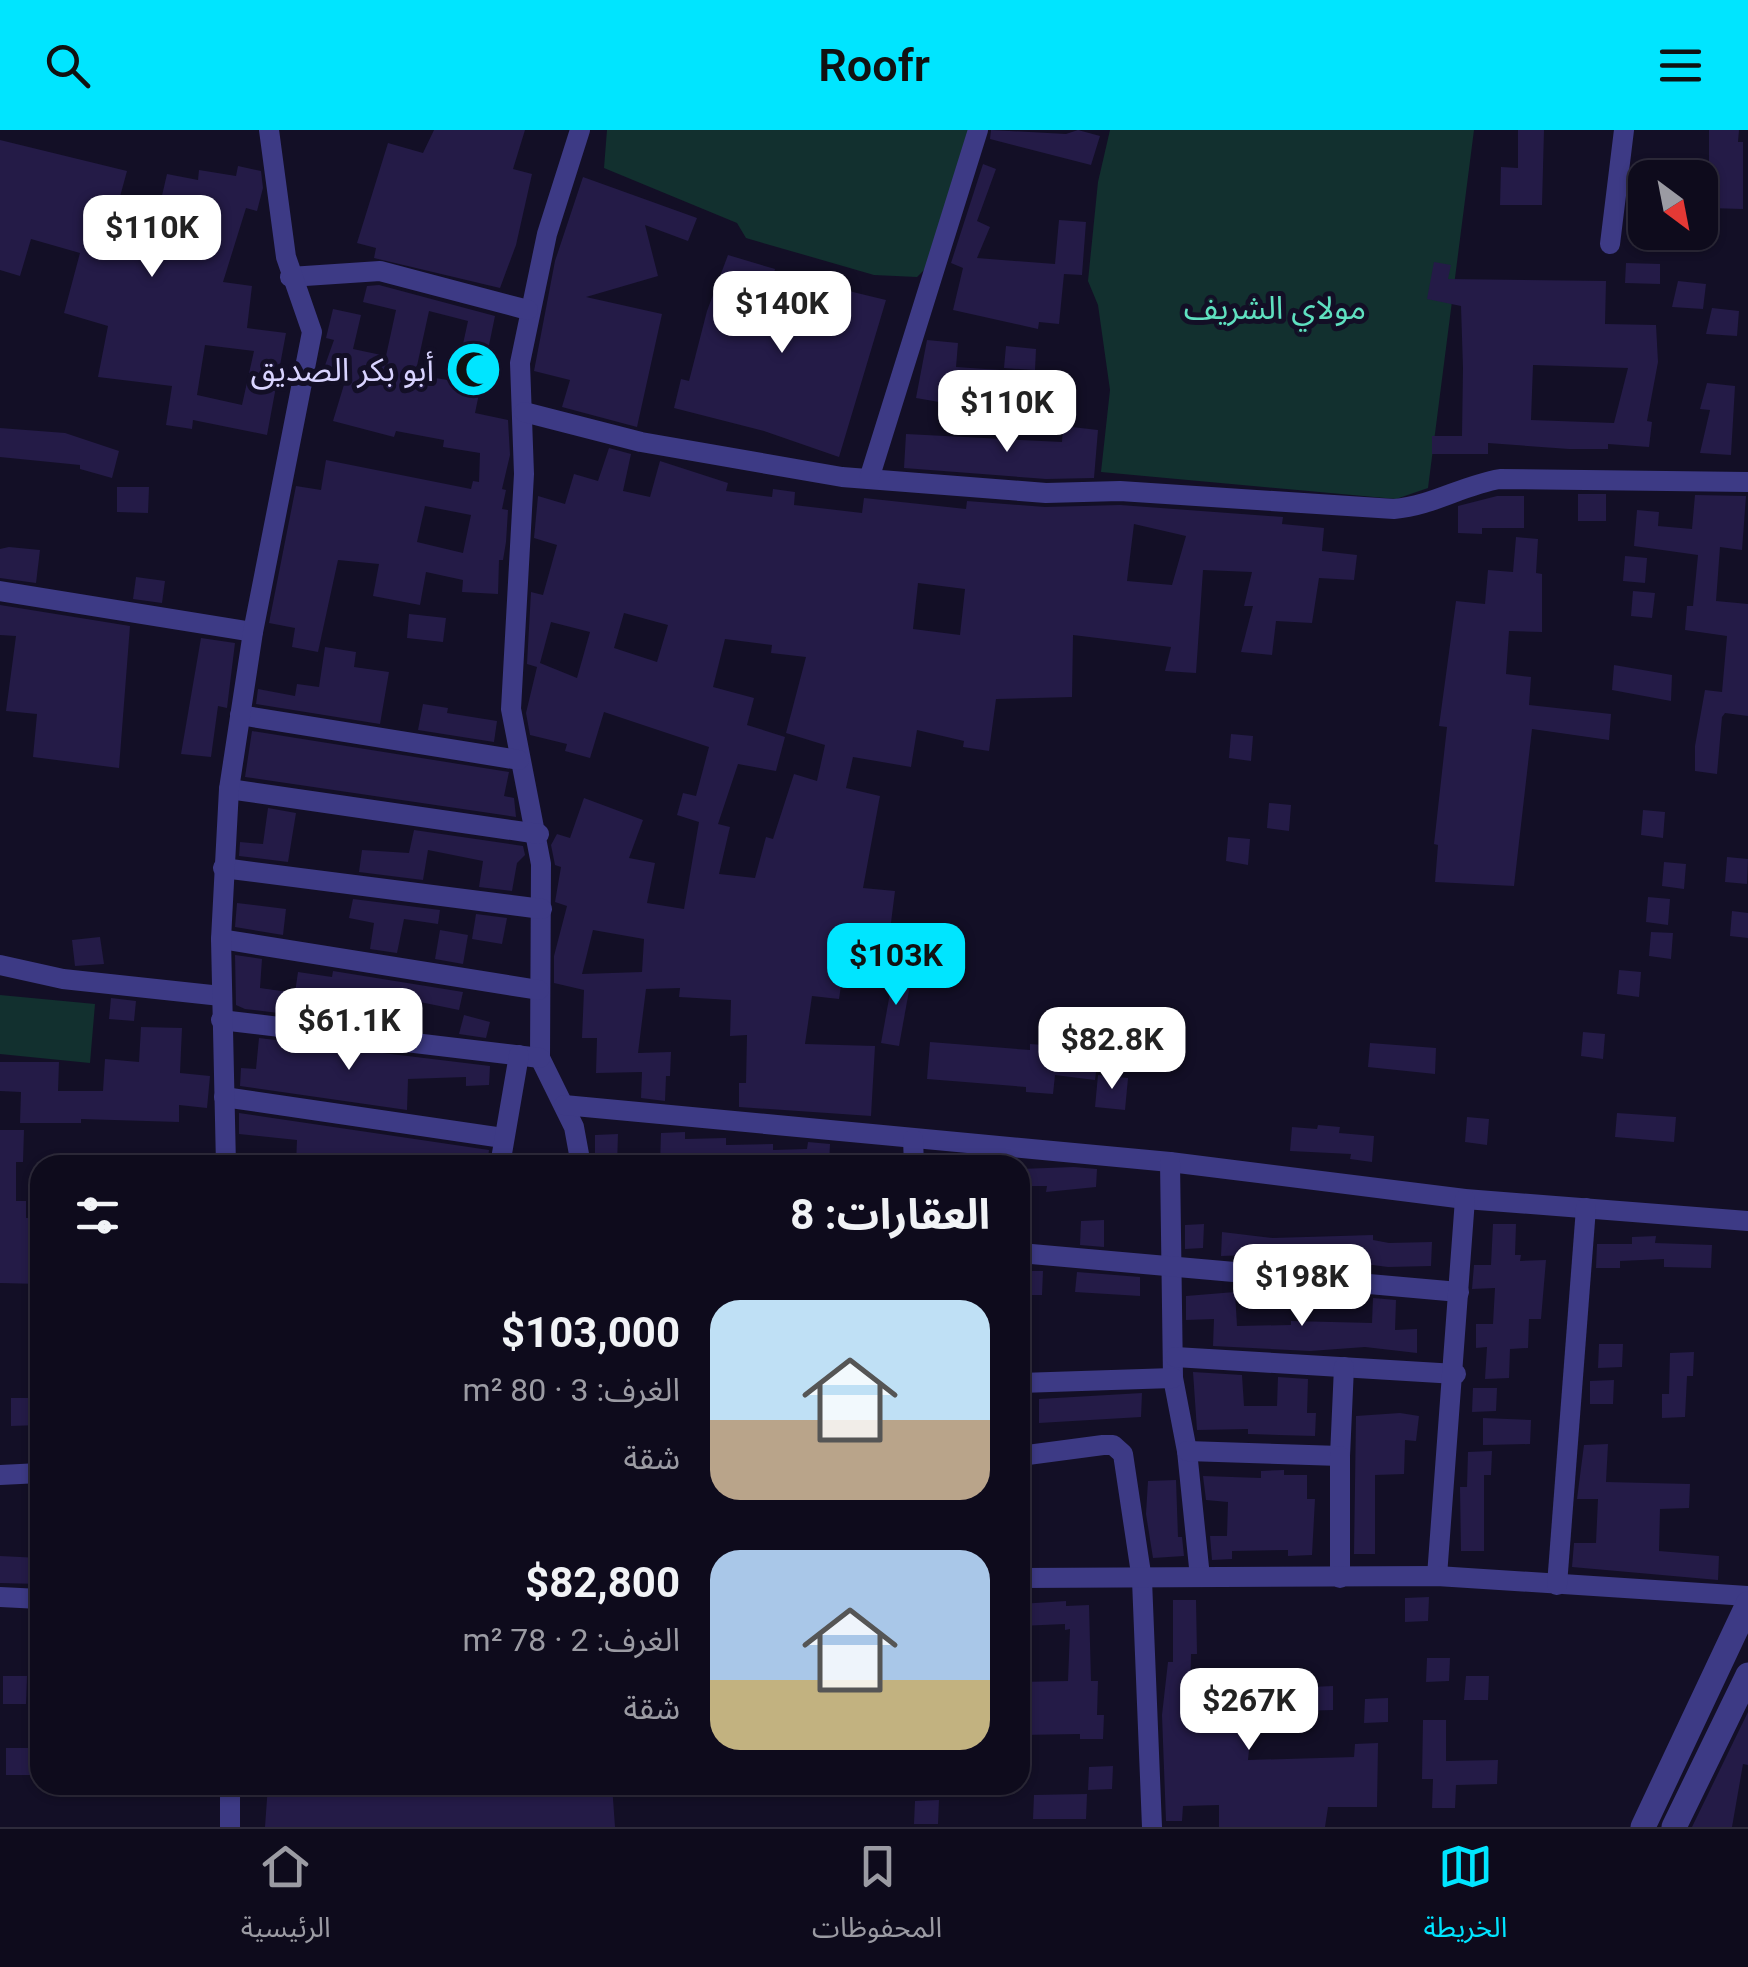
<!DOCTYPE html>
<html lang="ar">
<head>
<meta charset="utf-8">
<style>
  :root { --surface:#0e0b1c; --page:#171425; --text:#f1f3f6; --muted:#9b9ba3; --line:#2e2b3b; --accent:#00e5ff }
  body { margin:0; font-family:Roboto,"Noto Sans Arabic",sans-serif; background:var(--page); color:var(--text); direction:rtl; height:100vh; display:flex; flex-direction:column; font-size:38px; white-space:nowrap }
  * { box-sizing:border-box; margin:0 }
  p { font-size:32px; color:var(--muted) }
  .icon { flex:none; width:55px; height:55px; fill:none; stroke:currentColor; stroke-width:2; stroke-linecap:round; stroke-linejoin:round }
  .map { position:relative; flex:1; overflow:hidden; direction:ltr }
  .side { position:absolute; left:30px; top:1025px; width:1000px; height:640px; display:flex; flex-direction:column; background:var(--surface); border-radius:30px; box-shadow:0 2px 8px #0004,0 0 0 2px var(--line); direction:rtl }
  .side>* { flex:none }
  .needle { width:65px; rotate:148deg }
  .controls { position:absolute; left:1628px; top:30px; display:grid; gap:20px }
  .controls a { display:grid; place-items:center; width:90px; height:90px; border-radius:20px; background:var(--surface); box-shadow:0 2px 8px #0004,0 0 0 2px var(--line); font-size:50px }
  .price { position:absolute; translate:-50% -85px; padding:0 22px; border-radius:20px; background:#fff; color:#222; font-size:32px; line-height:65px; filter:drop-shadow(0 2px 5px #0008) }
  .price::after { content:''; position:absolute; left:50%; top:60px; width:30px; height:22px; margin-left:-15px; background:inherit; clip-path:polygon(0 0,100% 0,50% 100%) }
  .price.active { background:var(--accent); color:#111 }
  ul { padding:0; list-style:none }
  li { display:flex; align-items:center; gap:30px; height:250px; padding:0 40px }
  li span { display:grid; place-items:center; flex:none; width:280px; height:200px; border-radius:30px; color:#555 }
  li>.icon { margin-inline-start:auto }
  span .icon { width:120px; height:120px; fill:#fffc; stroke-width:1 }
  li b { font-size:42px }
  h2 { display:flex; justify-content:space-between; align-items:center; height:120px; padding:0 40px; font-size:42px }
  header { display:flex; justify-content:space-between; align-items:center; height:130px; padding:0 40px; background:var(--accent); color:#111; font-size:45px; font-weight:600 }
  .tabs { display:flex; justify-content:space-around; align-items:center; height:140px; border-top:2px solid var(--line); background:var(--surface); font-size:28px; color:var(--muted) }
  .tabs a { display:grid; justify-items:center; gap:5px }
  .tabs .active { color:var(--accent) }
  .map>svg:first-child { display:block }
  .green { fill:#12302f }
  .building { fill:#241b47; fill-rule:evenodd }
  .lines { fill:none; stroke-linecap:round; stroke-linejoin:round }
  .minor { stroke:#3d3a85; stroke-width:20 }
  .tertiary { stroke:#3d3a85; stroke-width:25 }
  .labels { text-anchor:middle; dominant-baseline:central; stroke-width:10; stroke-linejoin:round; paint-order:stroke }
  .park-label { font-size:32px; fill:#5fe0c0; stroke:#130f26 }
  .poi-label { font-size:32px; fill:#d9d4ff; stroke:#130f26; text-anchor:end }
</style>
</head>
<body>
<header><svg class="icon" aria-label="menu" viewBox="0 0 24 24"><path d="M4 6h16M4 12h16M4 18h16"/></svg>Roofr<svg class="icon" aria-label="search" viewBox="0 0 24 24"><circle cx="10" cy="10" r="6"/><path d="M15 15l6 6"/></svg></header>
<div class="map">
<svg width="1748" height="1697" viewBox="0 0 1748 1697">
  <rect width="100%" height="100%" fill="#130f26"/>
  <g class="green">
    <polygon points="607,0 971,0 926,138 917,147 874,145 746,108 737,93 604,38"/>
    <polygon points="1110,0 1474,0 1428,358 1396,369 1101,342 1110,260 1098,175 1088,151 1098,52"/>
    <polygon points="0,865 95,874 90,933 0,924"/>
  </g>
  <g class="building">
    <polygon points="434,0 525,0 513,39 532,44 516,115 500,158 374,128 376,118 357,113 388,13 423,23"/>
    <polygon points="991,0 1066,4 1078,0 1100,6 1091,35 990,9"/>
    <polygon points="1518,0 1544,0 1542,75 1500,75 1501,37 1518,38"/>
    <polygon points="1709,0 1739,0 1738,12 1743,12 1743,79 1709,78"/>
    <path d="M 0,10 L 127,41 L 118,74 L 125,75 L 118,100 L 152,109 L 167,44 L 198,50 L 199,40 L 236,46 L 238,36 L 261,41 L 263,58 L 257,81 L 246,78 L 223,152 L 252,156 L 247,198 L 286,203 L 267,305 L 193,290 L 192,299 L 166,295 L 172,256 L 98,247 L 108,196 L 64,183 L 80,123 L 31,109 L 20,146 L 0,140 ZM 205,215 L 254,221 L 242,275 L 197,265 Z"/>
    <polygon points="983,34 996,39 977,91 990,97 977,128 1055,134 1059,90 1086,92 1082,145 1064,144 1059,194 1039,192 1038,199 953,180 963,138 951,133"/>
    <polygon points="583,47 697,88 688,111 645,95 658,146 586,167 662,184 637,297 562,277 570,250 534,241 555,131"/>
    <polygon points="1629,72 1645,73 1645,93 1628,93"/>
    <polygon points="728,125 775,139 774,143 886,170 839,327 764,301 674,278 681,249 689,251 707,181"/>
    <path d="M 1434,132 L 1451,135 L 1448,149 L 1606,151 L 1605,194 L 1656,195 L 1658,232 L 1647,291 L 1652,292 L 1649,317 L 1608,314 L 1608,319 L 1569,319 L 1488,313 L 1488,324 L 1432,324 L 1432,306 L 1462,306 L 1463,238 L 1461,176 L 1427,169 ZM 1533,235 L 1628,238 L 1614,293 L 1531,290 Z"/>
    <polygon points="1626,133 1660,134 1660,154 1625,153"/>
    <polygon points="1678,151 1706,154 1703,179 1672,177"/>
    <path d="M 379,155 L 495,186 L 475,283 L 508,290 L 510,325 L 502,359 L 506,360 L 502,379 L 508,380 L 506,412 L 503,430 L 499,430 L 498,464 L 462,462 L 463,450 L 426,442 L 420,475 L 373,466 L 379,434 L 338,430 L 318,522 L 292,517 L 295,498 L 269,493 L 296,356 L 321,360 L 326,330 L 471,359 L 473,351 L 479,352 L 480,323 L 443,317 L 444,310 L 396,301 L 394,307 L 333,291 L 346,248 L 323,241 L 334,210 L 326,208 L 333,179 L 361,185 L 353,219 L 386,226 L 396,180 L 363,172 L 367,156 ZM 429,181 L 468,191 L 455,251 L 415,245 ZM 425,376 L 471,385 L 463,423 L 417,412 Z"/>
    <polygon points="1712,178 1739,181 1737,206 1706,204"/>
    <polygon points="927,210 958,213 956,237 1000,240 997,282 916,268"/>
    <polygon points="1006,216 1036,219 1035,240 1004,238"/>
    <polygon points="1707,253 1735,256 1731,325 1700,323 1710,280 1700,279"/>
    <polygon points="1063,296 1098,300 1094,348 1046,349 904,338 906,304 1062,312"/>
    <polygon points="0,298 65,303 119,321 112,348 80,339 80,335 0,327"/>
    <path d="M 609,318 L 631,324 L 623,361 L 650,367 L 660,331 L 728,353 L 726,361 L 772,367 L 773,359 L 795,362 L 794,375 L 862,383 L 864,368 L 966,379 L 967,371 L 1045,377 L 1120,375 L 1283,387 L 1282,394 L 1324,398 L 1322,421 L 1357,425 L 1354,450 L 1319,448 L 1312,493 L 1276,491 L 1272,525 L 1241,522 L 1253,476 L 1244,476 L 1252,442 L 1203,440 L 1196,543 L 1165,541 L 1171,517 L 1073,505 L 1072,567 L 996,569 L 989,621 L 963,617 L 964,611 L 917,600 L 911,637 L 853,627 L 846,658 L 880,666 L 863,758 L 895,761 L 886,832 L 845,829 L 839,869 L 812,866 L 805,914 L 875,916 L 871,986 L 739,977 L 739,953 L 746,953 L 747,905 L 730,906 L 731,870 L 679,867 L 680,858 L 646,859 L 638,923 L 671,922 L 670,946 L 666,946 L 665,971 L 641,968 L 642,942 L 596,943 L 597,908 L 582,908 L 584,860 L 554,853 L 554,826 L 567,776 L 555,772 L 561,737 L 555,735 L 551,715 L 557,704 L 570,708 L 584,668 L 643,690 L 629,728 L 655,733 L 647,773 L 684,779 L 699,692 L 677,685 L 683,663 L 696,666 L 709,617 L 604,582 L 590,628 L 565,621 L 567,614 L 530,605 L 526,583 L 537,537 L 527,534 L 531,462 L 543,465 L 557,415 L 534,408 L 538,366 L 565,374 L 574,344 L 598,351 ZM 1134,394 L 1186,406 L 1172,455 L 1127,451 ZM 918,453 L 965,459 L 960,505 L 913,499 ZM 624,483 L 668,495 L 657,532 L 614,518 ZM 551,492 L 590,502 L 577,548 L 540,533 ZM 725,509 L 772,515 L 771,523 L 806,527 L 786,603 L 825,615 L 817,651 L 794,644 L 773,709 L 766,707 L 755,748 L 719,744 L 730,697 L 718,694 L 738,634 L 776,641 L 785,607 L 747,595 L 754,568 L 713,557 ZM 593,800 L 644,809 L 642,842 L 582,844 Z"/>
    <polygon points="117,357 149,357 148,383 117,382"/>
    <rect x="1578" y="364" width="28" height="27"/>
    <polygon points="1695,365 1746,366 1742,420 1720,417 1716,471 1748,474 1748,586 1725,583 1722,587 1717,644 1695,641 1695,616 1705,560 1722,562 1727,506 1685,500 1687,476 1693,476 1698,425 1634,416 1637,380 1659,382 1658,396 1692,399"/>
    <polygon points="1497,366 1524,366 1524,398 1482,398 1482,404 1458,403 1458,376"/>
    <polygon points="1516,407 1538,409 1536,443 1542,444 1542,502 1509,501 1506,544 1531,547 1529,575 1611,584 1609,610 1532,599 1514,756 1435,752 1438,715 1434,714 1447,597 1439,596 1456,471 1485,474 1488,440 1513,442"/>
    <polygon points="9,417 40,420 36,453 0,448 0,419"/>
    <polygon points="1625,426 1647,428 1645,453 1623,451"/>
    <polygon points="136,447 165,451 162,473 133,469"/>
    <polygon points="1633,461 1655,463 1652,488 1631,486"/>
    <polygon points="0,475 130,496 119,638 33,627 37,584 6,581 16,506 0,505"/>
    <polygon points="409,484 446,488 443,512 407,508"/>
    <polygon points="201,508 235,513 227,578 218,576 211,627 181,624"/>
    <polygon points="325,517 356,522 354,537 389,542 380,594 256,574 258,559 295,566 297,554 319,557"/>
    <polygon points="1614,535 1672,545 1671,571 1612,560"/>
    <polygon points="423,574 448,578 447,583 497,591 494,612 418,600"/>
    <polygon points="252,601 509,642 504,666 514,668 516,687 245,647"/>
    <polygon points="1231,604 1253,606 1251,631 1229,628"/>
    <polygon points="1269,673 1291,675 1289,701 1267,698"/>
    <polygon points="268,678 296,683 288,732 239,726 240,712 263,714"/>
    <polygon points="1643,680 1665,682 1663,708 1641,705"/>
    <polygon points="414,700 523,716 525,725 517,733 512,761 479,757 483,731 428,720 423,750 359,742 362,720 409,723"/>
    <polygon points="1228,707 1250,709 1248,735 1226,731"/>
    <polygon points="1727,727 1748,729 1747,754 1725,752"/>
    <polygon points="1664,732 1686,734 1684,759 1662,756"/>
    <polygon points="1648,767 1670,769 1668,795 1646,792"/>
    <polygon points="353,769 440,780 438,794 404,789 397,823 370,819 374,793 349,788"/>
    <polygon points="237,773 286,779 283,805 235,797"/>
    <polygon points="1732,781 1748,783 1748,808 1730,806"/>
    <polygon points="476,784 507,788 502,814 472,809"/>
    <polygon points="440,800 468,805 463,834 435,829"/>
    <polygon points="1651,802 1673,803 1671,829 1649,826"/>
    <polygon points="100,807 104,834 75,836 72,810"/>
    <polygon points="235,825 262,829 260,858 295,863 298,842 332,847 333,841 463,862 459,880 420,872 419,900 245,879 236,875"/>
    <polygon points="1619,840 1641,842 1639,867 1617,864"/>
    <polygon points="894,841 912,844 899,916 881,913"/>
    <polygon points="111,868 136,871 134,891 109,889"/>
    <polygon points="464,885 490,892 486,908 459,904"/>
    <polygon points="141,897 182,898 180,943 210,946 207,978 179,975 179,992 81,989 81,993 20,993 21,962 0,961 0,932 59,932 58,961 103,961 105,929 139,932"/>
    <polygon points="1583,902 1605,904 1603,929 1581,926"/>
    <polygon points="259,908 490,936 489,955 466,956 466,947 408,949 407,980 240,956 241,938 256,939"/>
    <polygon points="930,912 1030,920 1030,914 1099,919 1095,950 1055,945 1053,964 1026,962 1026,957 927,949"/>
    <polygon points="1370,913 1436,918 1435,944 1368,937"/>
    <polygon points="1098,945 1128,948 1125,980 1095,977"/>
    <polygon points="239,983 489,1020 487,1035 428,1035 428,1030 296,1035 297,1010 239,1004"/>
    <polygon points="1617,983 1676,987 1674,1012 1615,1007"/>
    <polygon points="1467,987 1489,989 1487,1015 1465,1012"/>
    <polygon points="1318,995 1340,997 1339,1003 1374,1006 1372,1032 1350,1029 1351,1024 1290,1021 1292,997 1317,999"/>
    <polygon points="0,1000 24,1000 23,1032 16,1032 16,1071 26,1071 26,1088 40,1088 40,1154 0,1153"/>
    <polygon points="685,1002 685,1009 726,1008 726,1015 773,1014 773,1020 807,1019 808,1012 830,1014 829,1035 773,1035 773,1030 755,1030 754,1035 731,1035 731,1031 660,1035 661,1003"/>
    <polygon points="618,1004 617,1035 595,1035 595,1005"/>
    <polygon points="1074,1037 1097,1039 1096,1057 1046,1062 1047,1056 1020,1056 1020,1039"/>
    <polygon points="1104,1090 1104,1117 1080,1115 1081,1091"/>
    <polygon points="1204,1094 1203,1118 1185,1119 1185,1095"/>
    <polygon points="1493,1094 1516,1094 1515,1125 1521,1125 1520,1131 1546,1130 1541,1189 1529,1189 1528,1218 1510,1219 1509,1248 1485,1249 1487,1217 1476,1218 1476,1194 1493,1194 1495,1158 1472,1159 1474,1135 1491,1135"/>
    <polygon points="1222,1102 1273,1108 1373,1105 1373,1110 1389,1113 1432,1112 1431,1136 1388,1137 1365,1134 1365,1129 1293,1133 1248,1129 1249,1125 1221,1126"/>
    <polygon points="1656,1106 1655,1113 1712,1115 1711,1138 1664,1137 1664,1129 1620,1131 1620,1138 1596,1138 1597,1114 1632,1114 1632,1107"/>
    <polygon points="1020,1141 1043,1141 1042,1165 1020,1165"/>
    <polygon points="1077,1142 1140,1147 1140,1166 1075,1162"/>
    <polygon points="1235,1162 1237,1196 1291,1195 1291,1191 1372,1193 1373,1168 1396,1170 1395,1200 1417,1199 1417,1223 1365,1217 1310,1221 1213,1216 1214,1189 1186,1190 1186,1166"/>
    <polygon points="1599,1214 1623,1214 1622,1237 1598,1238"/>
    <polygon points="1694,1222 1693,1246 1687,1246 1685,1287 1662,1288 1662,1264 1669,1264 1670,1223"/>
    <polygon points="1193,1242 1242,1245 1244,1276 1277,1276 1278,1247 1308,1249 1307,1283 1316,1283 1315,1306 1248,1304 1248,1299 1197,1300"/>
    <polygon points="1614,1250 1613,1274 1590,1274 1590,1251"/>
    <polygon points="1473,1258 1497,1258 1496,1281 1472,1282"/>
    <polygon points="1142,1263 1141,1287 1039,1293 1039,1269"/>
    <polygon points="11,1268 40,1268 40,1295 11,1296"/>
    <polygon points="1400,1283 1419,1286 1416,1311 1405,1310 1404,1344 1375,1345 1375,1424 1354,1424 1356,1286"/>
    <polygon points="1483,1288 1531,1290 1530,1314 1483,1315"/>
    <polygon points="1608,1314 1606,1352 1690,1354 1689,1378 1660,1379 1659,1421 1719,1426 1718,1450 1572,1437 1574,1413 1596,1413 1598,1369 1577,1369 1584,1315"/>
    <polygon points="1492,1321 1491,1345 1484,1345 1484,1421 1461,1421 1460,1357 1467,1357 1468,1322"/>
    <polygon points="1284,1340 1284,1345 1307,1345 1307,1369 1315,1369 1312,1425 1288,1426 1288,1420 1232,1421 1232,1429 1212,1430 1210,1406 1227,1406 1228,1372 1206,1370 1203,1346 1261,1348 1261,1341"/>
    <polygon points="1176,1350 1178,1407 1182,1407 1184,1426 1153,1428 1146,1384 1148,1351"/>
    <polygon points="0,1426 40,1428 40,1454 0,1453"/>
    <polygon points="1429,1467 1428,1491 1405,1492 1405,1468"/>
    <polygon points="1173,1470 1196,1470 1197,1524 1191,1524 1190,1565 1275,1567 1310,1564 1310,1557 1333,1556 1333,1580 1298,1581 1298,1588 1252,1588 1248,1630 1354,1627 1355,1614 1378,1613 1377,1677 1328,1677 1325,1697 1219,1697 1219,1675 1183,1676 1182,1691 1166,1691 1162,1585 1168,1532 1173,1532"/>
    <polygon points="1066,1471 1066,1476 1089,1475 1091,1551 1098,1551 1097,1585 1104,1585 1103,1609 1080,1609 1080,1604 1020,1605 1020,1552 1068,1551 1070,1499 1065,1500 1065,1494 1020,1496 1020,1474"/>
    <polygon points="1427,1528 1450,1528 1449,1551 1426,1552"/>
    <polygon points="3,1546 27,1546 26,1574 3,1574"/>
    <polygon points="1466,1546 1489,1546 1488,1570 1464,1570"/>
    <polygon points="1388,1568 1388,1592 1364,1593 1365,1569"/>
    <polygon points="1748,1582 1748,1635 1743,1634 1732,1697 1692,1697"/>
    <polygon points="1423,1590 1446,1590 1446,1631 1498,1630 1497,1654 1456,1655 1455,1678 1432,1678 1433,1649 1422,1649"/>
    <rect x="6" y="1618" width="24" height="27"/>
    <polygon points="1113,1636 1112,1659 1088,1660 1089,1637"/>
    <polygon points="268,1655 612,1655 615,1697 265,1697"/>
    <polygon points="1087,1664 1086,1689 1033,1689 1034,1665"/>
    <polygon points="939,1670 938,1694 914,1694 915,1671"/>
  </g>
  <g class="lines">
    <g class="minor">
      <polyline points="580,0 547,104 520,233 524,344 511,579 541,734 540,928 574,997 581,1035"/>
      <polyline points="1610,114 1624,0"/>
      <polyline points="290,147 380,141 528,180"/>
      <path d="M 524,282 L 641,312 L 842,347 L 1046,363 L 1120,361 L 1394,379 C 1432,376 1463,355 1500,349 L 1748,352"/>
      <polyline points="869,349 978,0"/>
      <polyline points="0,461 253,502"/>
      <polyline points="240,585 519,630"/>
      <polyline points="229,659 539,704"/>
      <polyline points="223,738 542,779"/>
      <polyline points="221,809 539,860"/>
      <polyline points="0,835 63,849 221,866"/>
      <polyline points="221,890 540,928"/>
      <polyline points="224,967 503,1008"/>
      <polyline points="564,975 1170,1032 1465,1069 1748,1091"/>
      <polyline points="913,1009 914,1035"/>
      <polyline points="1170,1032 1173,1248 1187,1321 1200,1447"/>
      <polyline points="226,1035 221,809 229,659 253,502 312,202 286,127 269,0"/>
      <polyline points="500,1035 519,925"/>
      <polyline points="1020,1123 1459,1162"/>
      <polyline points="1175,1227 1456,1244"/>
      <polyline points="1020,1253 1173,1248"/>
      <polyline points="1187,1321 1340,1326 1344,1237"/>
      <polyline points="1020,1326 1103,1315 1113,1315 1123,1324 1142,1450 1152,1697"/>
      <polyline points="1340,1326 1340,1448"/>
      <polyline points="0,1345 40,1343"/>
      <polyline points="1437,1446 1465,1069"/>
      <polyline points="1020,1448 1437,1446 1748,1466"/>
      <polyline points="1557,1455 1586,1078"/>
      <polyline points="0,1467 40,1469"/>
      <polyline points="230,1655 230,1697"/>
    </g>
    <g class="tertiary">
      <polyline points="1643,1697 1748,1474"/>
      <polyline points="1674,1697 1748,1545"/>
    </g>
  </g>
  <defs>
    <symbol id="mosque-disc" viewBox="-11 -11 22 22"><circle r="9.5" fill="#00e5ff" stroke="#130f26"/><path d="M3.5-4.9A6 6 0 1 0 3.5 4.9A5 5 0 1 1 3.5-4.9Z" fill="#111"/></symbol>
  </defs>
  <g fill-rule="evenodd">
    <use href="#mosque-disc" x="442" y="208" width="63" height="63"/>
  </g>
  <g class="labels">
    <g class="park-label">
      <text x="1275" y="178">مولاي الشريف</text>
    </g>
    <g class="poi-label">
      <text x="434" y="240">أبو بكر الصديق</text>
    </g>
  </g>
</svg>
<div class="controls">
<a><svg class="needle" viewBox="-14 -14 28 28"><path d="M0-13l5 13h-10z" fill="#e53935"/><path d="M0 13l5-13h-10z" fill="#9b9ba3"/></svg></a>
</div>
<b class="price" style="left:152px;top:150px">$110K</b>
<b class="price" style="left:782px;top:226px">$140K</b>
<b class="price" style="left:1007px;top:325px">$110K</b>
<b class="price active" style="left:896px;top:878px">$103K</b>
<b class="price" style="left:349px;top:943px">$61.1K</b>
<b class="price" style="left:1112px;top:962px">$82.8K</b>
<b class="price" style="left:1302px;top:1199px">$198K</b>
<b class="price" style="left:1249px;top:1623px">$267K</b>
<section class="side">
<h2>العقارات: 8<svg class="icon" aria-label="filters" viewBox="0 0 24 24"><path d="M4 7h16M4 17h16"/><circle cx="9" cy="7" r="2"/><circle cx="15" cy="17" r="2"/></svg></h2>
<ul>
<li><span style="background:linear-gradient(#bfe0f5 60%,#b9a48a 0)"><svg class="icon" aria-label="home" viewBox="0 0 24 24"><path d="M3 11l9-7 9 7M6 9v11h12V9"/></svg></span><div><b>$103,000</b><p>الغرف: 3 · 80 m²</p><p>شقة</p></div></li>
<li><span style="background:linear-gradient(#a9c7e8 65%,#c2b280 0)"><svg class="icon" aria-label="home" viewBox="0 0 24 24"><path d="M3 11l9-7 9 7M6 9v11h12V9"/></svg></span><div><b>$82,800</b><p>الغرف: 2 · 78 m²</p><p>شقة</p></div></li>
</ul>
</section>
</div>
<nav class="tabs">
<a class="active"><svg class="icon" aria-label="map" viewBox="0 0 24 24"><path d="M3 6l6-2 6 2 6-2v14l-6 2-6-2-6 2zM9 4v14M15 6v14"/></svg>الخريطة</a>
<a><svg class="icon" aria-label="saved" viewBox="0 0 24 24"><path d="M7 4h10v16l-5-4-5 4z"/></svg>المحفوظات</a>
<a><svg class="icon" aria-label="home" viewBox="0 0 24 24"><path d="M3 11l9-7 9 7M6 9v11h12V9"/></svg>الرئيسية</a>
</nav>
</body>
</html>
